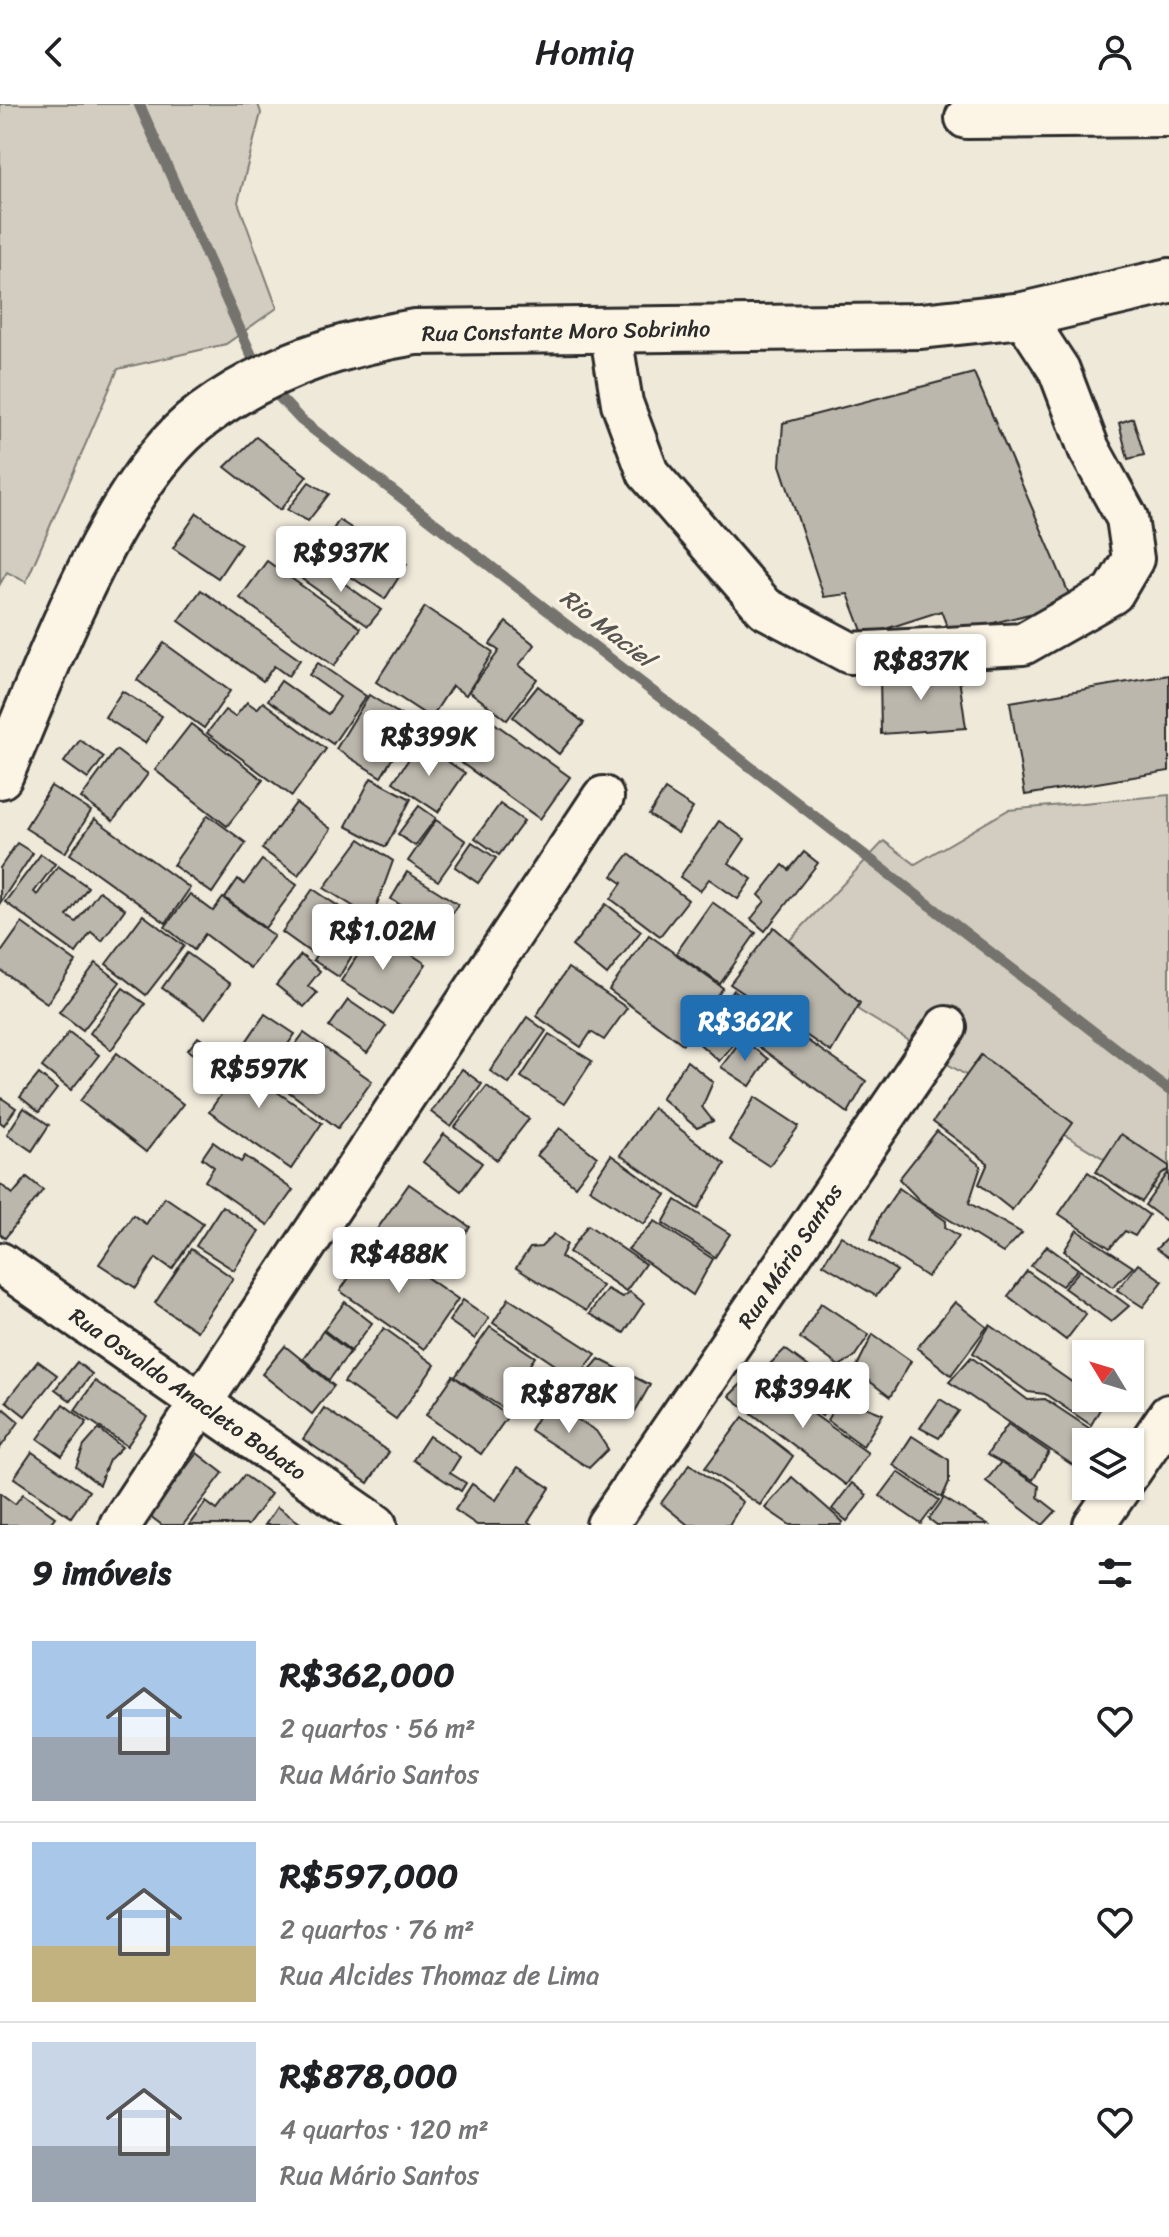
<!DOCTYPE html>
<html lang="pt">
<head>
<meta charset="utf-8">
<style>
  :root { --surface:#fff; --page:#f2f2f2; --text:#202124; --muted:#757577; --line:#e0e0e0; --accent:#1f6fb2 }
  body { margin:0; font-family:Sriracha,sans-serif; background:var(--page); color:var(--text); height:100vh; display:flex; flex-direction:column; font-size:30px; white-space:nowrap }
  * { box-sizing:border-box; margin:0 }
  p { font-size:26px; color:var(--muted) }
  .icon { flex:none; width:44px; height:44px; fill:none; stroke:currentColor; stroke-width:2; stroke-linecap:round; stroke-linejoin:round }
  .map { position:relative; height:1421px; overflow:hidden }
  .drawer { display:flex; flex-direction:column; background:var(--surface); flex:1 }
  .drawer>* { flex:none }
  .needle { width:52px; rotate:308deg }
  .controls { position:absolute; left:1072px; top:1236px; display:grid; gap:16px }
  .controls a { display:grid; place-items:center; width:72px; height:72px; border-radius:0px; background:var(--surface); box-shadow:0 2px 6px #0004; font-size:40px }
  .price { position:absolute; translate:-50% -68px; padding:0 18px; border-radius:8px; background:#fff; color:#222; font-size:26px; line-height:52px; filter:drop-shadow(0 2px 4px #0008) }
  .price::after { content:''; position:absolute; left:50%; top:48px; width:24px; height:18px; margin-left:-12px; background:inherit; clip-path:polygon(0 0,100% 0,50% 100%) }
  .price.current { background:var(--accent); color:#fff }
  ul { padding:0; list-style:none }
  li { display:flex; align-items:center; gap:24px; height:200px; padding:0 32px }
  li+li { border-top:2px solid var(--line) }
  li span { display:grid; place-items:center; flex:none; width:224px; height:160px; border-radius:0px; color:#555 }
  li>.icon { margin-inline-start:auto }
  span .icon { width:96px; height:96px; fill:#fffc; stroke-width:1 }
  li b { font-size:34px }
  h2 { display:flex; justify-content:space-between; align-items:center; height:96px; padding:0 32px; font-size:34px }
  header { display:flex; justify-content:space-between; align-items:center; height:104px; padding:0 32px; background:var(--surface); font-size:36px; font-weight:600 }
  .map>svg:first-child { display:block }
  .green { fill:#d2cdc0; stroke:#7e7c76; stroke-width:2 }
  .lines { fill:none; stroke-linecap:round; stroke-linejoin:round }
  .stream { stroke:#75736d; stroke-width:11 }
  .building { fill:#bcb7ac; stroke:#2b2b2b; stroke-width:2 }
  .minor-casing { stroke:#2b2b2b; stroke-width:46 }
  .major-casing { stroke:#2b2b2b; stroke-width:50 }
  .minor { stroke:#fcf5e5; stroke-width:40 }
  .major { stroke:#fcf5e5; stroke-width:44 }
  .labels { text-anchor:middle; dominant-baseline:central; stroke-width:6; stroke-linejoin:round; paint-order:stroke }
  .street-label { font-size:22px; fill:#2b2b2b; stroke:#fcf5e5 }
  .water-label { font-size:24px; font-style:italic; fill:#565552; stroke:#fcf5e5 }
</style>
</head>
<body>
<header><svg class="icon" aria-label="back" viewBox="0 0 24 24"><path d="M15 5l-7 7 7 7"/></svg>Homiq<svg class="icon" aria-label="person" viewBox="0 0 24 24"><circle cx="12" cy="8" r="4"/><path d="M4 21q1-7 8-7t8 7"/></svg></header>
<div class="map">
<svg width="1169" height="1421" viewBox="0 0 1169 1421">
  <rect width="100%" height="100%" fill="#efe9da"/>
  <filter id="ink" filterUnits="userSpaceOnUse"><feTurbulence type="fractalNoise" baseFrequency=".0125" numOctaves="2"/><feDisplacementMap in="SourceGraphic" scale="16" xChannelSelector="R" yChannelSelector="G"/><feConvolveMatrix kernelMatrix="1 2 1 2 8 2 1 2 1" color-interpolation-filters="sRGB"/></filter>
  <g filter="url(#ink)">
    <g class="green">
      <polygon points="0,0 258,0 261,9 238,98 277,204 226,240 118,265 26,478 7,468 0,480"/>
      <polygon points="1169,691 1169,1094 860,907 783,843 884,737 915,760 1008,706"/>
    </g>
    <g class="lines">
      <g class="stream">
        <polyline points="139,0 258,266"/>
        <polyline points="270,283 301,316 1169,986"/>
      </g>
    </g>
    <g class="building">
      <polygon points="974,269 1073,499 950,530 941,507 864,532 848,490 824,493 780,361 783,319"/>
      <polygon points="1133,314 1144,351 1128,355 1119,319"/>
      <polygon points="256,333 307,372 280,406 225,363"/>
      <polygon points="309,378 329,390 308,417 287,406"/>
      <polygon points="197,409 241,440 218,474 173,444"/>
      <polygon points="339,416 407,460 385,495 317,451"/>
      <polygon points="267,457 361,524 334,562 240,494"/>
      <polygon points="315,458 381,506 368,522 302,475"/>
      <polygon points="201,486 300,556 288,572 274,562 263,577 179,517"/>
      <polygon points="425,503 493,548 466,591 452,582 431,614 376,578"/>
      <polygon points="506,518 535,541 519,561 537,575 507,616 469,587 499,547 490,540"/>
      <polygon points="164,539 230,587 204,624 137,576"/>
      <polygon points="318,559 366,592 333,640 268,596 281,577 328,610 340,593 309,571"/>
      <polygon points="958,567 966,624 881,630 880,569"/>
      <polygon points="1169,571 1169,667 1025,691 1010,598"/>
      <polygon points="538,582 584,619 559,650 513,613"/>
      <polygon points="122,587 162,612 145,639 105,613"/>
      <polygon points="369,591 414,619 381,673 336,645"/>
      <polygon points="247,598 257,605 263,598 326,645 292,692 207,629 225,606 235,613"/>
      <polygon points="476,606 570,673 540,715 446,648"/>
      <polygon points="191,620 263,676 227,722 155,666"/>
      <polygon points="80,636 104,653 88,675 64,658"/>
      <polygon points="420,639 465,669 438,708 393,678"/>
      <polygon points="116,646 148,670 113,717 81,694"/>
      <polygon points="371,674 411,695 386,743 346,722"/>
      <polygon points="51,682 91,707 65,749 25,724"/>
      <polygon points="665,686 693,704 678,729 649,711"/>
      <polygon points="296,699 331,725 298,771 262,745"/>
      <polygon points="500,700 524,717 499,751 475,734"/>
      <polygon points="419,702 436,714 415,742 398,730"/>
      <polygon points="208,711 246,739 212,789 173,761"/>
      <polygon points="95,715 190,784 166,819 70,750"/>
      <polygon points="436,716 466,737 438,777 408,757"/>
      <polygon points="719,717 745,735 729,759 752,775 738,795 709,775 700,787 680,773"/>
      <polygon points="360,735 393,757 372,814 324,784"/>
      <polygon points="472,738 496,754 478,779 455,763"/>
      <polygon points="17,739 33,749 0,799 0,764"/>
      <polygon points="804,748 818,759 765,827 751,815 765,797 759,791 783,761 789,766"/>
      <polygon points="41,750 55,760 34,788 37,791 58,762 88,783 67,812 76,818 99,787 125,805 102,837 91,828 76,849 5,798"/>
      <polygon points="629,750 688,796 660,832 611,795 622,779 612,772"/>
      <polygon points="262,756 297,781 265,824 225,794 238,775 244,780"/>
      <polygon points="407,768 458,800 441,826 391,795"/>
      <polygon points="313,785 341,804 310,848 282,828"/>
      <polygon points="190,790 213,807 223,794 274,832 250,864 205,830 194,846 165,823"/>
      <polygon points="712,798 756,829 720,880 676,849"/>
      <polygon points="606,800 641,827 607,871 572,842"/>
      <polygon points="344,807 369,823 339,873 313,856"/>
      <polygon points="143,811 184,842 146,891 106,860"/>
      <polygon points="22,819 76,858 47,899 0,866 0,850"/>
      <polygon points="774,823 860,899 831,948 730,880"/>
      <polygon points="374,826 426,860 392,910 341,877"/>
      <polygon points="649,831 723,884 683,940 609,886"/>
      <polygon points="187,849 230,880 205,914 162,884"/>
      <polygon points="301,851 320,867 308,882 317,889 304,903 276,881"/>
      <polygon points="96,859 120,878 83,926 59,908"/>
      <polygon points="568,864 627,904 604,936 591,928 581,943 536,912"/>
      <polygon points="123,884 145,900 111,946 90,929"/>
      <polygon points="734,886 866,977 848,1009 715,910"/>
      <polygon points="348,896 386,922 367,949 329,923"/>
      <polygon points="265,910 295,930 279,953 273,948 258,969 235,954"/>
      <polygon points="713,911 740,933 719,957 695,936"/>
      <polygon points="527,913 546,927 509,980 490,967"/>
      <polygon points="69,928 99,951 71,986 42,963"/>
      <polygon points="304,929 372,977 338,1024 270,974"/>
      <polygon points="549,930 592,957 564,1000 521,973"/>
      <polygon points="198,933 322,1019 291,1065 209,1008 231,976 188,946"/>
      <polygon points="742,935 768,955 750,982 721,963"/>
      <polygon points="117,949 183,1000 146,1048 80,997"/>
      <polygon points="981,951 1073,1019 1012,1106 979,1080 988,1059 933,1018"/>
      <polygon points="687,957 713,978 702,1003 713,1017 697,1024 661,994"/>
      <polygon points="462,965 482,980 451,1023 431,1008"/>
      <polygon points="39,970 57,985 39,1008 20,993"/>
      <polygon points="487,982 529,1015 497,1056 455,1023"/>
      <polygon points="0,993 16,1004 4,1021 0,1018"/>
      <polygon points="755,993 799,1022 769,1062 729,1036"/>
      <polygon points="24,1004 49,1021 32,1047 7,1030"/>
      <polygon points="653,1004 725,1060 698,1105 620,1051"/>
      <polygon points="560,1024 597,1053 575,1082 537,1051"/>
      <polygon points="937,1027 981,1062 969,1099 1022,1129 1003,1149 921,1098 899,1075"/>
      <polygon points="444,1030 482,1059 461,1087 423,1058"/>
      <polygon points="1121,1030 1169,1062 1169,1066 1162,1069 1142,1098 1096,1068"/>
      <polygon points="213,1038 241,1058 245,1052 293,1086 268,1121 205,1077 214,1063 202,1054"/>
      <polygon points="611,1051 666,1091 644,1120 589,1085"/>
      <polygon points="1088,1068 1149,1111 1135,1132 1125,1127 1110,1144 1059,1110"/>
      <polygon points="1168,1069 1169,1071 1169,1119 1145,1101"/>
      <polygon points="27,1073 43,1086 5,1134 0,1130 0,1080 13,1090"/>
      <polygon points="409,1080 470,1123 445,1159 414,1138 404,1152 373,1131"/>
      <polygon points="899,1084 946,1117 945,1123 959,1132 927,1173 871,1135 880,1112"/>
      <polygon points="165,1093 203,1119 172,1165 156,1154 136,1184 99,1160 133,1111 146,1120"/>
      <polygon points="676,1096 730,1130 715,1153 663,1119"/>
      <polygon points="222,1102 259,1127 234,1166 196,1142"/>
      <polygon points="655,1117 713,1155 693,1191 628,1145"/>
      <polygon points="588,1121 645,1160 626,1187 569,1148"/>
      <polygon points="1077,1126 1133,1163 1113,1183 1064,1147"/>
      <polygon points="554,1130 567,1140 561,1153 602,1182 586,1207 516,1164 530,1144 541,1143"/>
      <polygon points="841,1132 897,1167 876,1192 823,1160"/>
      <polygon points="1169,1132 1169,1154 1156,1145"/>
      <polygon points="374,1137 458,1195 424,1245 340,1187"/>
      <polygon points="1047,1142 1078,1165 1062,1182 1031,1162"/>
      <polygon points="191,1145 233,1174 197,1227 155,1199"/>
      <polygon points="1138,1160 1163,1177 1143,1203 1117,1186"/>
      <polygon points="1080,1166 1129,1202 1111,1218 1064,1184"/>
      <polygon points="1027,1167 1086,1210 1066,1236 1008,1192"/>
      <polygon points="607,1185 622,1193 630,1188 644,1199 624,1229 589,1210"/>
      <polygon points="509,1194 596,1250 576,1275 493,1219"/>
      <polygon points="463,1196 489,1214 475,1235 449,1217"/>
      <polygon points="345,1198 372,1219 351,1247 324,1226"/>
      <polygon points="955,1198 987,1223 951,1271 917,1244"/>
      <polygon points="821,1199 869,1231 854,1253 839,1262 800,1234"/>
      <polygon points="990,1221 1086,1288 1086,1294 1103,1300 1091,1321 1045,1290 1028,1288 973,1249"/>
      <polygon points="490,1223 535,1253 501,1303 455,1273"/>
      <polygon points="384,1224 435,1261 396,1315 344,1278"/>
      <polygon points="323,1227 350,1248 329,1276 303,1255"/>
      <polygon points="873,1230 911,1257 890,1293 855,1266"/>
      <polygon points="285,1242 334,1282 312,1310 262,1270"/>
      <polygon points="785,1245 840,1286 822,1312 762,1268"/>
      <polygon points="971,1253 1028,1296 1045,1295 1110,1338 1086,1338 1086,1370 949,1278"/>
      <polygon points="599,1255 650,1281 633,1311 581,1276"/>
      <polygon points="38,1257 57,1271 25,1312 6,1297"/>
      <polygon points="77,1258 92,1270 71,1297 55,1285"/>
      <polygon points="453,1272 508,1312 481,1350 426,1311"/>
      <polygon points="95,1277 147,1313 127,1342 75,1306"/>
      <polygon points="770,1279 868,1349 846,1381 729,1292 741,1280 761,1291"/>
      <polygon points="841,1293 883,1310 863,1342 827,1316"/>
      <polygon points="940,1295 959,1307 939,1334 920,1324"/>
      <polygon points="548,1297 596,1327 608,1345 589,1364 530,1326"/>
      <polygon points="63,1300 87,1318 62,1352 38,1335"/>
      <polygon points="324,1304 389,1348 368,1379 303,1335"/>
      <polygon points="4,1305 19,1318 0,1344 0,1310"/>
      <polygon points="743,1313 793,1352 760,1401 705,1364"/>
      <polygon points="1008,1320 1049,1348 1033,1376 987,1351"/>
      <polygon points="99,1325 122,1343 109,1356 99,1381 76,1363 84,1342"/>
      <polygon points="429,1332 460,1353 450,1369 466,1379 461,1387 413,1356"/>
      <polygon points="912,1332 949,1356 949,1378 942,1394 893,1361"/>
      <polygon points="32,1348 89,1387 71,1413 14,1374"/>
      <polygon points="197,1349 223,1369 183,1421 162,1421 150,1412"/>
      <polygon points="1001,1358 1039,1382 1038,1393 1056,1407 1043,1421 986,1377"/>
      <polygon points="690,1360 743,1398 729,1421 688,1421 661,1399"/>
      <polygon points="518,1363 550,1384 528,1418 533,1421 477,1421 455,1406 472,1380 496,1396"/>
      <polygon points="898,1368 939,1396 921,1420 880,1392"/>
      <polygon points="244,1371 271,1390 248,1421 189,1421 206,1398 217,1406"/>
      <polygon points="792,1373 843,1418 841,1421 790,1421 765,1404"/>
      <polygon points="852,1379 867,1391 847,1417 832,1405"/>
      <polygon points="0,1389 15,1400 23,1390 55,1413 49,1421 0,1421"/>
      <polygon points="944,1394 988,1421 937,1421 929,1415"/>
      <polygon points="277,1403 303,1421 265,1421"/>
    </g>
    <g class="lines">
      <defs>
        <g id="minor">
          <polyline points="966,14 1169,12"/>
          <polyline points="610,225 622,299 648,369 765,504 850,549 1023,540 1113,489 1133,455 1127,414 1089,345 1059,266 1023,211"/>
          <polyline points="0,1159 376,1421"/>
          <polyline points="1130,1368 1169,1311"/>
          <polyline points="120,1421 603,693"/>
          <polyline points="607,1421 946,923"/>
          <polyline points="1094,1421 1121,1382"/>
        </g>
        <path id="major" d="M 0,672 C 46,568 111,378 203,311 C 265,265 339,240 415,228 L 921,222 L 1023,211 L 1169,177"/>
      </defs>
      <use href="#minor" class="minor-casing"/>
      <use href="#major" class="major-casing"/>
      <use href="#minor" class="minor"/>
      <use href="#major" class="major"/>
    </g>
  </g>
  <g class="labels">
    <g class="street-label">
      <text transform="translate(566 227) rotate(-1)">Rua Constante Moro Sobrinho</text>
      <text transform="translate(790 1152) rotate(-56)">Rua Mário Santos</text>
      <text transform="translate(188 1290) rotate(35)">Rua Osvaldo Anacleto Bobato</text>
    </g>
    <g class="water-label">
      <text transform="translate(607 524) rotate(38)">Rio Maciel</text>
    </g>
  </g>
</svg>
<div class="controls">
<a><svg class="needle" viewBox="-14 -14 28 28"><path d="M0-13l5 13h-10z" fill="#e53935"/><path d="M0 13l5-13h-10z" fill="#757577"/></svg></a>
<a><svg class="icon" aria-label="layers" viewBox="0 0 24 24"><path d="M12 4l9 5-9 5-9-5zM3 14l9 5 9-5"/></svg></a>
</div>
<b class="price" style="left:341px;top:490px">R$937K</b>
<b class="price" style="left:921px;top:598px">R$837K</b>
<b class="price" style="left:429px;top:674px">R$399K</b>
<b class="price" style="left:383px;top:868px">R$1.02M</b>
<b class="price current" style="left:745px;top:959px">R$362K</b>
<b class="price" style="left:259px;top:1006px">R$597K</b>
<b class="price" style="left:399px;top:1191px">R$488K</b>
<b class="price" style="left:803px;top:1326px">R$394K</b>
<b class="price" style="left:569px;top:1331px">R$878K</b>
</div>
<section class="drawer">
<h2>9 imóveis<svg class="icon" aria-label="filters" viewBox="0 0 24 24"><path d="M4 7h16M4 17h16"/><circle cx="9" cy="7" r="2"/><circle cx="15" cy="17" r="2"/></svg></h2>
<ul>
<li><span style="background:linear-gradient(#a9c7e8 60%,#9aa5b1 0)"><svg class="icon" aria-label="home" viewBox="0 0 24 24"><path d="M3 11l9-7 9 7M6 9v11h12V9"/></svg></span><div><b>R$362,000</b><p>2 quartos · 56 m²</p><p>Rua Mário Santos</p></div><svg class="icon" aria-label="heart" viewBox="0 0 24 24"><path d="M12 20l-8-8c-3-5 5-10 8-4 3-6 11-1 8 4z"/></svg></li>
<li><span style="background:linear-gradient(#a9c7e8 65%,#c2b280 0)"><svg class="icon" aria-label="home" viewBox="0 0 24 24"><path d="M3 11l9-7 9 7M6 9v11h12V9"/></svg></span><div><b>R$597,000</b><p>2 quartos · 76 m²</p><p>Rua Alcides Thomaz de Lima</p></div><svg class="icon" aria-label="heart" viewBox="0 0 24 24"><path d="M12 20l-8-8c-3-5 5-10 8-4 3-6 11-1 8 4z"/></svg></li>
<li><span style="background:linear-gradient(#c9d6e8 65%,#9aa5b1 0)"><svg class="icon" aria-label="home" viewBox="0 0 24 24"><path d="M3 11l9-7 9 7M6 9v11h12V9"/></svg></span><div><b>R$878,000</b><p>4 quartos · 120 m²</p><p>Rua Mário Santos</p></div><svg class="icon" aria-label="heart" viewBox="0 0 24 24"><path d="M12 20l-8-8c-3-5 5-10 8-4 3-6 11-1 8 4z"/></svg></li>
</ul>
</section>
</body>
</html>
